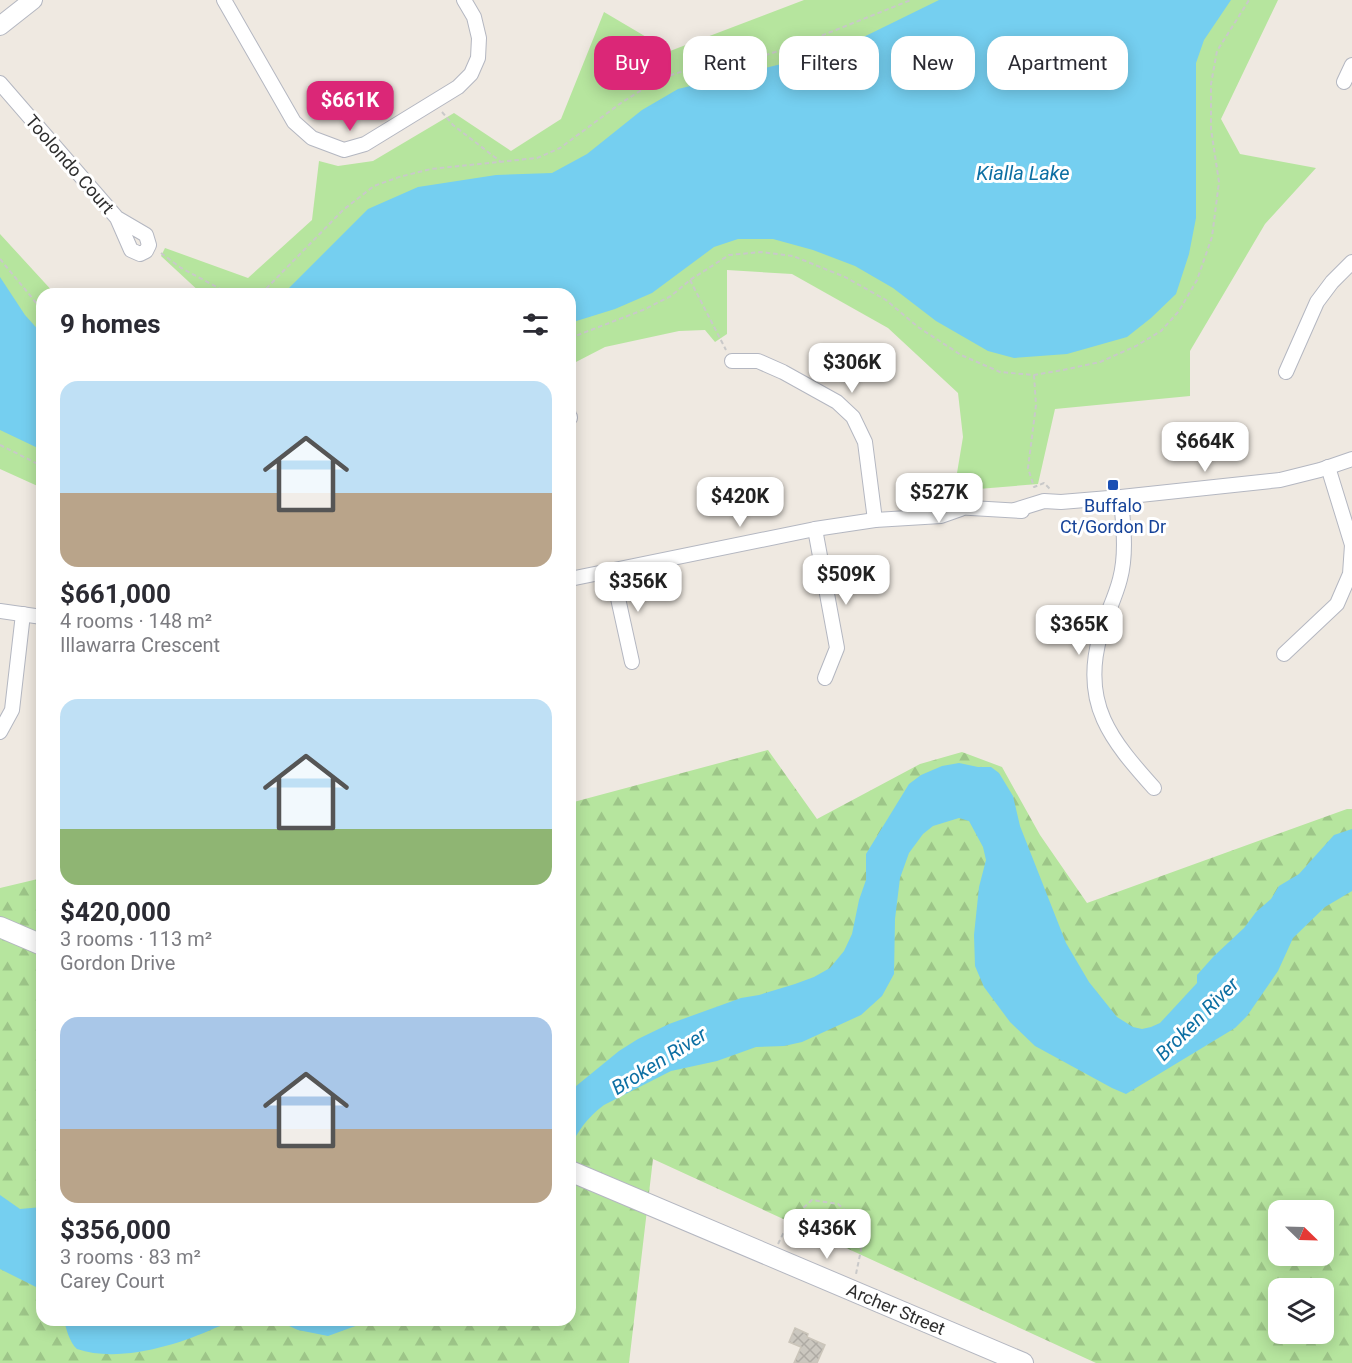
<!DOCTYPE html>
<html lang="en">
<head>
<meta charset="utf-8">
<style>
  :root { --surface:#fff; --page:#f7f7f7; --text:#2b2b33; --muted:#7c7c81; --accent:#db2777 }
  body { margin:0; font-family:Roboto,sans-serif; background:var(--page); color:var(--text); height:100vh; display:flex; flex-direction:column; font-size:22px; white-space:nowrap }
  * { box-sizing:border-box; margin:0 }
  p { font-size:20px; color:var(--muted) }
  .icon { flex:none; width:33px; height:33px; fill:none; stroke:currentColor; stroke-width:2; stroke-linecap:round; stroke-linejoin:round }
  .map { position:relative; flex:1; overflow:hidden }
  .sheet { position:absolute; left:36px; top:288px; width:540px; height:1038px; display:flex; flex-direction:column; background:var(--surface); border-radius:18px; box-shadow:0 3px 15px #0003 }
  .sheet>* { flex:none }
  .top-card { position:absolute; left:594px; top:36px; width:570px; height:54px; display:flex; gap:12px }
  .needle { width:39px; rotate:113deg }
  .buttons { position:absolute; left:1268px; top:1200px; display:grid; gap:12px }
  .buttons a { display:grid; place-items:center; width:66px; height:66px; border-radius:12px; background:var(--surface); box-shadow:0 3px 15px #0003; font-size:30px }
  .price { position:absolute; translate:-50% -51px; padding:0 14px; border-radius:12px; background:#fff; color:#222; font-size:20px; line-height:39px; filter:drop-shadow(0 2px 3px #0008) }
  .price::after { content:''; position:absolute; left:50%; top:36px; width:18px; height:14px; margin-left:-9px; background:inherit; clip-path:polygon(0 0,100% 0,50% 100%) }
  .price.active { background:var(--accent); color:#fff }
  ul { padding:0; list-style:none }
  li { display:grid; align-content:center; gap:12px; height:318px; padding:0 24px }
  li span { display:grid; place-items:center; height:186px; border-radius:18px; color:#555 }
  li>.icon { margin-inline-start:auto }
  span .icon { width:108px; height:108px; fill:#fffc; stroke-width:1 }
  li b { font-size:26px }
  h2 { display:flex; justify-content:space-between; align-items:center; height:72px; padding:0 24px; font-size:26px }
  .pill { padding:0 21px; border-radius:18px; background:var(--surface); box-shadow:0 3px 15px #0003; font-size:21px; line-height:54px }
  .pill.active { background:var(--accent); color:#fff }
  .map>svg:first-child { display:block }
  .forest { fill:url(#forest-firs); fill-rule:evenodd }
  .park { fill:#b6e59e }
  .water { fill:#75cff0 }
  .building { fill:url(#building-cross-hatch); stroke:#cbc5ba; stroke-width:1.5 }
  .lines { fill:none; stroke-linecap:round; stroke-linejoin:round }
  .minor-casing { stroke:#b4b7c1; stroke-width:16 }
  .tertiary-casing { stroke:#b4b7c1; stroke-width:20 }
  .secondary-casing { stroke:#b4b7c1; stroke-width:22 }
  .path { stroke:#c9c9c9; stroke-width:2; stroke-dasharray:4.5 3; stroke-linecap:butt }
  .minor { stroke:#fff; stroke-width:14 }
  .tertiary { stroke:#fff; stroke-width:18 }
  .secondary { stroke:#fff; stroke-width:20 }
  .transit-dot { fill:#1a4fb4; stroke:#fff; stroke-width:2 }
  .labels { text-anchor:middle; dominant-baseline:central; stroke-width:6; stroke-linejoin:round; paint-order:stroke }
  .street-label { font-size:18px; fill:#2e2e2e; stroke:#fff }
  .transit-label { font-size:18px; fill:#164399; stroke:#fff }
  .water-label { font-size:20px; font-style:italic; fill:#0d6fa3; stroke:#fff }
</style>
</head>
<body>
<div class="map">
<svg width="1352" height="1363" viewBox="0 0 1352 1363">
  <defs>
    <pattern id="forest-firs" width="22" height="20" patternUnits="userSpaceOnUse" patternTransform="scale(1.5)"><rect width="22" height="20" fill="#b6e59e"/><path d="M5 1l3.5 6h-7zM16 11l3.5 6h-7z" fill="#9dc588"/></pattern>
    <pattern id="building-cross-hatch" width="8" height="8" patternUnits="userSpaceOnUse" patternTransform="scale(1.5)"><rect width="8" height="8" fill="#cbc7bf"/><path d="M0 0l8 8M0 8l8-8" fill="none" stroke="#afaba4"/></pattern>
  </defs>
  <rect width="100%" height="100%" fill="#efe9e1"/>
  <path class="forest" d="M 768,750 L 817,819 L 920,764 L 962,752 L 1002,767 L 1040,835 L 1087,903 L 1347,809 L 1352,809 L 1352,1363 L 1096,1363 L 653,1159 L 629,1363 L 0,1363 L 0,888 L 42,878 L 42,1320 L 570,1320 L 570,803 ZM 1278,1210 L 1323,1210 L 1323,1256 L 1278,1256 ZM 1278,1288 L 1323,1288 L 1323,1334 L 1278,1334 Z"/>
  <g class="park">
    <polygon points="804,0 1278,0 1221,119 1240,154 1316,168 1265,224 1190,351 1190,396 1055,409 1038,484 954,491 963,437 958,393 888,328 792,274 727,270 727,334 715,342 705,330 679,331 605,347 574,363 572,394 570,395 570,294 202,294 161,256 165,248 248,278 312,220 319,161 338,166 373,161 454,113 511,151 561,119 604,12 670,51"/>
    <polygon points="0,234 55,294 42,294 42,488 0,469"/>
  </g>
  <g class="water">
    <polygon points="939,0 1231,0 1204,40 1196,63 1196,218 1189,254 1176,294 1151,318 1127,337 1067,354 1014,358 988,351 936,321 893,288 855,266 813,250 773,239 738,239 714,247 652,293 615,309 570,323 570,294 283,294 368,209 418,187 496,175 552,173 587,154 642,110 678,89 835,51"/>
    <polygon points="0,277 25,315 42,334 42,450 0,430"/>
    <path d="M 959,763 L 978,767 L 991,767 L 999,773 L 1013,796 L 1020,826 L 1066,943 L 1089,982 L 1117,1017 L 1133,1027 L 1142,1029 L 1151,1027 L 1160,1023 L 1197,983 L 1197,975 L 1214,956 L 1244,928 L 1256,912 L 1271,899 L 1279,886 L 1299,874 L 1334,835 L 1352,829 L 1352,891 L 1325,907 L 1293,938 L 1278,971 L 1247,1016 L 1235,1028 L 1126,1094 L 1112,1088 L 1035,1046 L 1010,1022 L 984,987 L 975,966 L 974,935 L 979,887 L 986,860 L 983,847 L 969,821 L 959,818 L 933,826 L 923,834 L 909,853 L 900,878 L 895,919 L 894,974 L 882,996 L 861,1015 L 802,1042 L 784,1046 L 756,1047 L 717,1061 L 671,1071 L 604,1105 C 588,1117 578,1130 570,1148 L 570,1091 L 619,1051 L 638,1039 L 669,1024 L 741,998 L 759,995 L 795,984 L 814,977 L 830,968 L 844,951 L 852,934 L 859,900 L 866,880 L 866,854 L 909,784 L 921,775 L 942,766 Z"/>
    <polygon points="0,1195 20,1209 42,1207 42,1290 0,1269"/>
    <path d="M 64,1320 L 242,1320 C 233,1323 224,1324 215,1328 C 176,1346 117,1363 77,1349 C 70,1343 66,1329 64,1320 Z"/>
    <polygon points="276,1320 372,1320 328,1336 298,1330"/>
  </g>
  <polygon class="building" points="795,1328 808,1334 807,1337 825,1345 817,1363 794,1363 801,1347 789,1342"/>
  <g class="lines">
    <defs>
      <g id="minor">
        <polyline points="224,0 294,122 312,138 344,150 365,144 458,87 471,74 478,58 479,38 474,17 464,0"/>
        <polyline points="1344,82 1352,65"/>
        <polyline points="0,83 117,218 131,250 140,254 146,251 149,245 146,235 117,218"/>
        <polyline points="732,361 758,361 783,372 837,402 853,417 865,442 875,520"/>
        <polyline points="1286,372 1317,302 1332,282 1352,262"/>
        <polyline points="570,418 570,417"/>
        <path d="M 1121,497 C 1123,524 1127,553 1120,579 C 1115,599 1105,617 1100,636 C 1081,704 1111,740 1154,788"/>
        <polyline points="954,507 1022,511"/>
        <polyline points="1015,510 1044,501 1061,502 1121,497 1280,480 1320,470 1352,459"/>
        <polyline points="815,529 837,648 825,678"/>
        <polyline points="612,571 632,662"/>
        <polyline points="570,579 815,529 875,520 941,516 961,509"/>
        <polyline points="0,611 42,617"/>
        <polyline points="1284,654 1337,604 1350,574 1352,545 1328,467"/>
        <polyline points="0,732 12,710 23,614"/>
      </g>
      <polyline id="tertiary" points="0,26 33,0"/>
      <g id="secondary">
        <polyline points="0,927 42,945"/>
        <polyline points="570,1171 1023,1363"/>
      </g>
    </defs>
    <use href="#minor" class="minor-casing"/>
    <use href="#tertiary" class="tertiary-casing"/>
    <use href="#secondary" class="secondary-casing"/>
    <g class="path">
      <polyline points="442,112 453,125 501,162"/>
      <polyline points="161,253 181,268 230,294"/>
      <polyline points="0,259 42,310"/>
      <polyline points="690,280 726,350"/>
      <polyline points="261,294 343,210 374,186 399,177 431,169 537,158 560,148 621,103 659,79 699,66 766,55 803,43 911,0"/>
      <polyline points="570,338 643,310 671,296 690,280 729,255 761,252 793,256 845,277 886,300 918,327 961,355 1000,372 1034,375 1063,370 1100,362 1136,346 1161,331 1179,311 1197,280 1212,237 1219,182 1211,129 1211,84 1217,51 1249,0"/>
      <polyline points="1034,375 1036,405 1028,468 1034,487 1044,483 1050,489"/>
      <polyline points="0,445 42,466"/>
      <polyline points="778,1244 790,1220 812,1200 838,1204 857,1221 861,1250 856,1274"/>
    </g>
    <use href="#minor" class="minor"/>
    <use href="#tertiary" class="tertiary"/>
    <use href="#secondary" class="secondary"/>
  </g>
  <rect class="transit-dot" x="1107" y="479" width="12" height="12" rx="3"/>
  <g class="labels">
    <g class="street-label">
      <text transform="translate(70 164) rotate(49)">Toolondo Court</text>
      <text transform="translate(896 1309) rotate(23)">Archer Street</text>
    </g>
    <g class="transit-label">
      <text x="1113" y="505">Buffalo<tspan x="1113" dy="21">Ct/Gordon Dr</tspan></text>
    </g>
    <g class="water-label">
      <text x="1023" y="173">Kialla Lake</text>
      <text transform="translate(1197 1019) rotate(-45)">Broken River</text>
      <text transform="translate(659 1061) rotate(-32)">Broken River</text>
    </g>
  </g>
</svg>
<div class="buttons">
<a><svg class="needle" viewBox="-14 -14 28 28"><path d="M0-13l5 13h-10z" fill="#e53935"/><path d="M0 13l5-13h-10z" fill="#7c7c81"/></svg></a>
<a><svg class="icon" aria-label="layers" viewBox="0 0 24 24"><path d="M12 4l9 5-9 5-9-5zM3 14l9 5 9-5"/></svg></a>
</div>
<b class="price active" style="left:350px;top:132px">$661K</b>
<b class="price" style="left:852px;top:394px">$306K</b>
<b class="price" style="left:1205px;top:473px">$664K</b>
<b class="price" style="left:939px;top:524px">$527K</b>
<b class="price" style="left:740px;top:528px">$420K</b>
<b class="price" style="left:846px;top:606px">$509K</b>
<b class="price" style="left:638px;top:613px">$356K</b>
<b class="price" style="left:1079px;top:656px">$365K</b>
<b class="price" style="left:827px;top:1260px">$436K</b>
<div class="top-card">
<a class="pill active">Buy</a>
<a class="pill">Rent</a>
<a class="pill">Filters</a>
<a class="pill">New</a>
<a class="pill">Apartment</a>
</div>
<section class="sheet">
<h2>9 homes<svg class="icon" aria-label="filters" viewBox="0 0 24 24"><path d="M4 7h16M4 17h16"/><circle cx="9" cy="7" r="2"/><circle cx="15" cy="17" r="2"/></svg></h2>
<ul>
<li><span style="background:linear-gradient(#bfe0f5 60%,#b9a48a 0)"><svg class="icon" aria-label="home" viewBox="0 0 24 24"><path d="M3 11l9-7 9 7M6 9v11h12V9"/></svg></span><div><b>$661,000</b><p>4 rooms · 148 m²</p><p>Illawarra Crescent</p></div></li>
<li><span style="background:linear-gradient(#bfe0f5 70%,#8fb573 0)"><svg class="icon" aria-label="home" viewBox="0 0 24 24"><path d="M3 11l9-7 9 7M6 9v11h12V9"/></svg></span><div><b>$420,000</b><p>3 rooms · 113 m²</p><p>Gordon Drive</p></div></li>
<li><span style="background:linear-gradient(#a9c7e8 60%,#b9a48a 0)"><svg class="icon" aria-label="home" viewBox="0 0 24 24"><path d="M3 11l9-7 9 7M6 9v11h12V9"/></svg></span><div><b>$356,000</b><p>3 rooms · 83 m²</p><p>Carey Court</p></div></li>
</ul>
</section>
</div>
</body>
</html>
